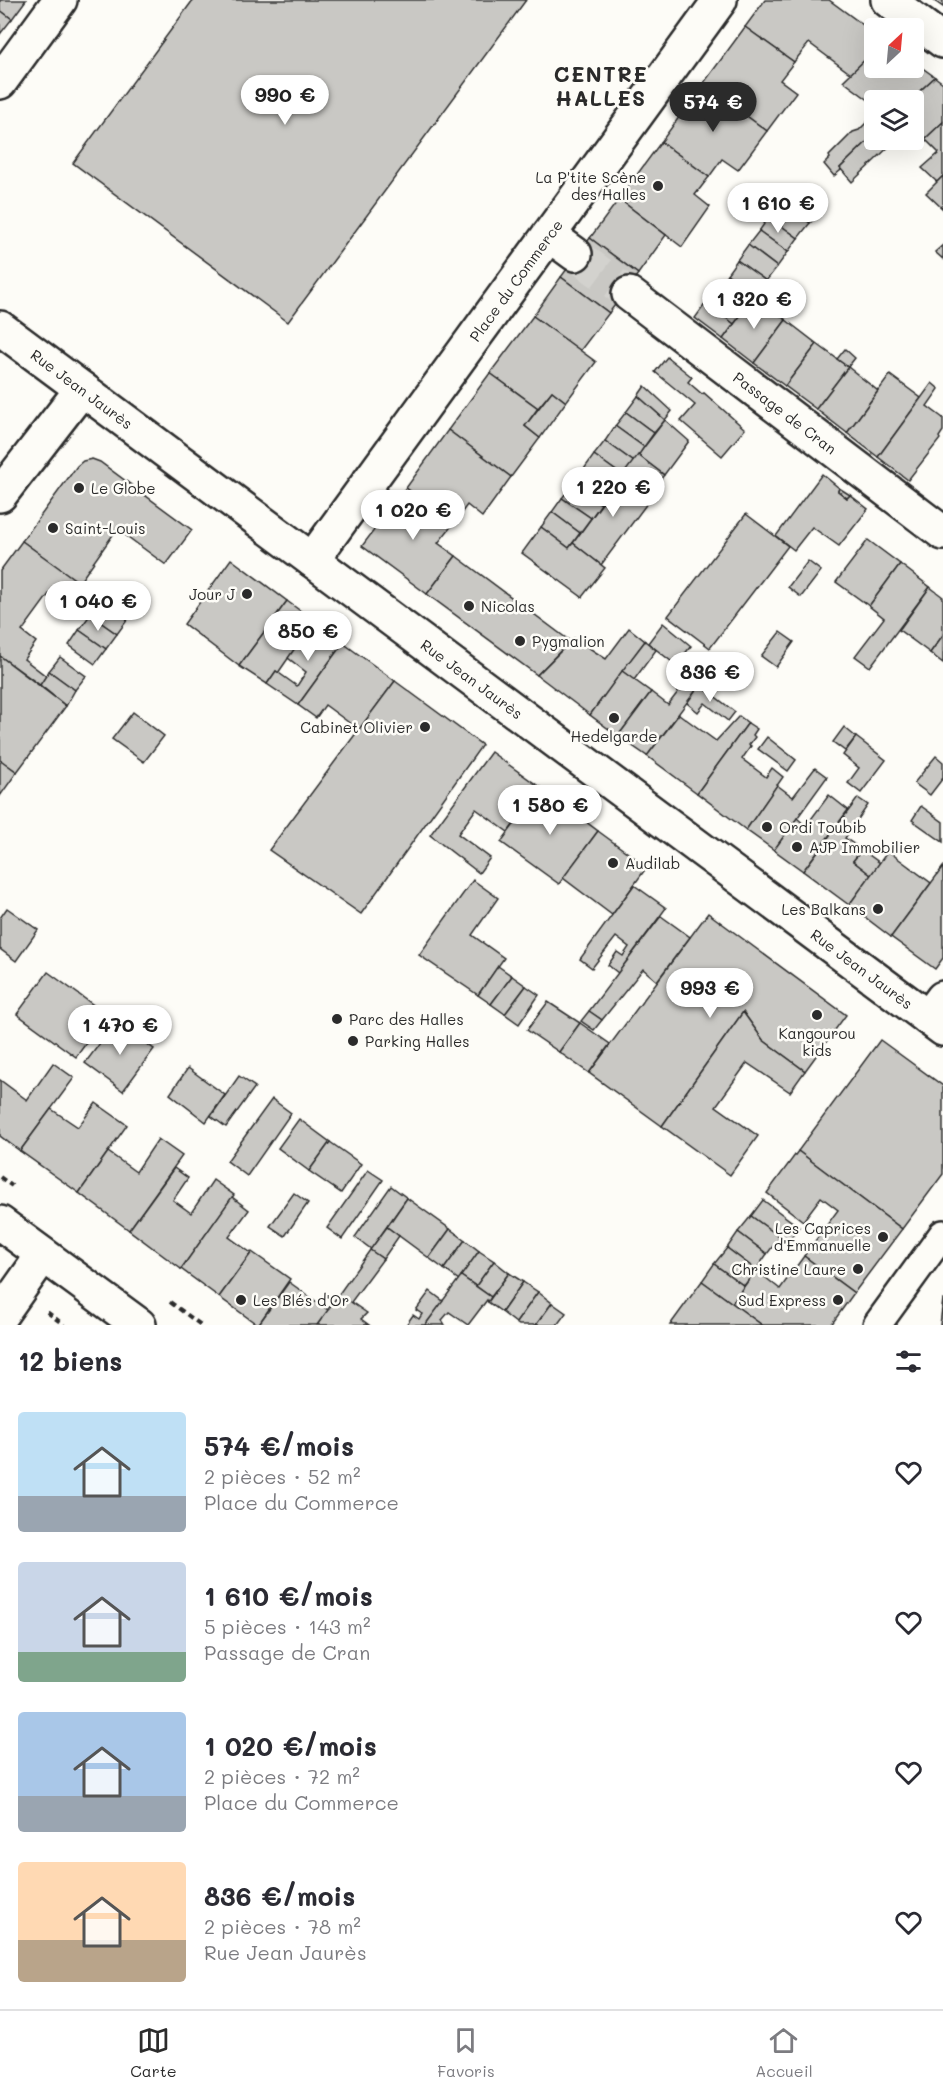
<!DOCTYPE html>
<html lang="fr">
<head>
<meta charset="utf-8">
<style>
  :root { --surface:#fff; --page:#f7f7f7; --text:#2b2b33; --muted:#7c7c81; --line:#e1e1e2; --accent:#2b2b2b }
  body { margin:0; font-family:Mali,sans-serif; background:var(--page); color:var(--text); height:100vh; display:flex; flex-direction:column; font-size:22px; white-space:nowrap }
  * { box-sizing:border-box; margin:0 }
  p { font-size:20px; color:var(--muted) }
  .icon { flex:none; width:33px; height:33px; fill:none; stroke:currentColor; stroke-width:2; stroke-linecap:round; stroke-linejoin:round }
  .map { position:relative; height:1325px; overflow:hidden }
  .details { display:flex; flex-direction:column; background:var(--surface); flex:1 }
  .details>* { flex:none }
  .needle { width:39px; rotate:26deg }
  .controls { position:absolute; left:864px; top:18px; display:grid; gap:12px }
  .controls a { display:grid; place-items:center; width:60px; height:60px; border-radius:6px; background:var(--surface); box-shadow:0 6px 24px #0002; font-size:30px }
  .price { position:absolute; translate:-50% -51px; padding:0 14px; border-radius:21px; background:#fff; color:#222; font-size:20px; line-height:39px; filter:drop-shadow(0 2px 3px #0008) }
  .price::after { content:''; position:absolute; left:50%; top:36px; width:18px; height:14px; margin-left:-9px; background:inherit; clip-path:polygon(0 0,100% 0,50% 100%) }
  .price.active { background:var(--accent); color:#fff }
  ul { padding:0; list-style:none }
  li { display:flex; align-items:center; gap:18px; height:150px; padding:0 18px }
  li span { display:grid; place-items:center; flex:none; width:168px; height:120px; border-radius:6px; color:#555 }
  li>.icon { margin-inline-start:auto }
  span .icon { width:72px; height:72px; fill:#fffc; stroke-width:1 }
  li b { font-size:26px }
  h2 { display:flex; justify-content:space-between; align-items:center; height:72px; padding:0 18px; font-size:26px }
  .tab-bar { display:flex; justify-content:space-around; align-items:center; height:84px; border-top:2px solid var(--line); background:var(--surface); font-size:16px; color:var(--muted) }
  .tab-bar a { display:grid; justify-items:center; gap:3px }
  .tab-bar .active { color:var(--accent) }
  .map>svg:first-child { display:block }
  .building { fill:#c9c8c4; stroke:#2b2b2b; stroke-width:1.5 }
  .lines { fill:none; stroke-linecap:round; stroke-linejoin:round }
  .minor-tunnel { stroke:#d3d2ce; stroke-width:33; stroke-dasharray:33 16; stroke-linecap:butt }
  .pedestrian-casing { stroke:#2b2b2b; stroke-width:32 }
  .minor-casing { stroke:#2b2b2b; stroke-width:38 }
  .tertiary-casing { stroke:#2b2b2b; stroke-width:38 }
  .path { stroke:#2b2b2b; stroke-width:4; stroke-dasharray:6 4.5; stroke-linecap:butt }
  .pedestrian { stroke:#fdfcf7; stroke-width:27 }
  .minor { stroke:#fdfcf7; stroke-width:33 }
  .tertiary { stroke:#fdfcf7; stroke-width:33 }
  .poi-dot { fill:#2b2b2b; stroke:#fdfcf7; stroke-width:2 }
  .labels { text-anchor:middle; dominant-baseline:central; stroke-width:5; stroke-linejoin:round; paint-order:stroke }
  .poi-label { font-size:15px; fill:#2b2b2b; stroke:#fdfcf7; text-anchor:start }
  .street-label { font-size:15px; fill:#2b2b2b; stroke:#fdfcf7 }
  .district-label { font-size:21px; font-weight:bold; letter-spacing:1.5px; fill:#2b2b2b; stroke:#fdfcf7 }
</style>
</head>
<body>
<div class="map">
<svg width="943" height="1325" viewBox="0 0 943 1325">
  <rect width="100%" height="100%" fill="#fdfcf7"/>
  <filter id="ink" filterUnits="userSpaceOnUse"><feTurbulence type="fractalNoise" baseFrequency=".0167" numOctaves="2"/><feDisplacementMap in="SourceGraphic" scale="12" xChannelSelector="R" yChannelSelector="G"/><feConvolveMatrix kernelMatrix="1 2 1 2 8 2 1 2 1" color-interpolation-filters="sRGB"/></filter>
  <g filter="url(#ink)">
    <g class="building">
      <polygon points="0,0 26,0 12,19 0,10"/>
      <polygon points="193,0 526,0 288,322 73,163"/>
      <polygon points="765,0 829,0 874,33 874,51 851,74 809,43 794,62 745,27"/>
      <polygon points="933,0 943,0 943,7"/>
      <polygon points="0,10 12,19 0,34"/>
      <polygon points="745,27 794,62 780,80 796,92 767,131 703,84"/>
      <polygon points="874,51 874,68 914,68 914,62 935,77 910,100 874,100 874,104 843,81"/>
      <polygon points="935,77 943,83 943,122 925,139 914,128 914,100 910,100"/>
      <polygon points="703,84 767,131 738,170 722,159 709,177 661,142"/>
      <polygon points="874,115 874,135 840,168 841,170 834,176 824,164 830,158 829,156 853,132 859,130"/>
      <polygon points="943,122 943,176 937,182 922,168 939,153 925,139"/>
      <polygon points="874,135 874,140 896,140 852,182 840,168"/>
      <polygon points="661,142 709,177 695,195 710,207 682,247 619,199"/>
      <polygon points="943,176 943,209 926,193"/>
      <polygon points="791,187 823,210 810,223 780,201"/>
      <polygon points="619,199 666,235 638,274 590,238"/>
      <polygon points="780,201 810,223 798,238 769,217"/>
      <polygon points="769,217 798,238 788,252 759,231"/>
      <polygon points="759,231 788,252 777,267 748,245"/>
      <polygon points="590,238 638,274 609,313 561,277"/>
      <polygon points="748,245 777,267 766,281 737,260"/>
      <polygon points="943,245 943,259 935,252"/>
      <polygon points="737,260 766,281 756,296 727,274"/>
      <polygon points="727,274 756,296 745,310 716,289"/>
      <polygon points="561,277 609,313 580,351 533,316"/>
      <polygon points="716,289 745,310 734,324 706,303"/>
      <polygon points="755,296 786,320 754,363 723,339"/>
      <polygon points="706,303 734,324 723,339 695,318"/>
      <polygon points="533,316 596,362 566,402 552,391 538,408 490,373"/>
      <polygon points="786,320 817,344 785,386 754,363"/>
      <polygon points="817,344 848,367 816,409 785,386"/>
      <polygon points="845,349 855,358 848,367 837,359"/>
      <polygon points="667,357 692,377 688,382 702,394 704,393 745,429 722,456 681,421 695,405 655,372"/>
      <polygon points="848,367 878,391 847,433 816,409"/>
      <polygon points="490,373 538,408 525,426 540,438 511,477 448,430"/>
      <polygon points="890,375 921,398 878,457 847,433"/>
      <polygon points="932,383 939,389 927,406 943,418 943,431 939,437 940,439 908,480 878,457"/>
      <polygon points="645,386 672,411 665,420 638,396"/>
      <polygon points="552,391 566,402 540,438 525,426"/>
      <polygon points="638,396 665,420 654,433 626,412"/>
      <polygon points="626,412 654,433 644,447 615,426"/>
      <polygon points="665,420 689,441 664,475 638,455"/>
      <polygon points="615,426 644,447 634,462 605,441"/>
      <polygon points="448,430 511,477 482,517 467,505 454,523 406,488"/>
      <polygon points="605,441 634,462 623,476 594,455"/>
      <polygon points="594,455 623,476 612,491 584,469"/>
      <polygon points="638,455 664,475 651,492 625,472"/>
      <polygon points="92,459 100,462 192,530 166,565 117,529 79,583 22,541 77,466 83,461"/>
      <polygon points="584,469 612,491 601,504 573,484"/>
      <polygon points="625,472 654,494 601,565 573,543"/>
      <polygon points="822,474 839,488 838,491 847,498 850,495 868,509 839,546 812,527 794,550 776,536"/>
      <polygon points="573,484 601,504 591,518 562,498"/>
      <polygon points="406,488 454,523 438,543 456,556 427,594 362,546"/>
      <polygon points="839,488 850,495 847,498 838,491"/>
      <polygon points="562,498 591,518 580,533 552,512"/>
      <polygon points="552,512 580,533 569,548 541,527"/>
      <polygon points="746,514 788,546 710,648 668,616"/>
      <polygon points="541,527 569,548 573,543 605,568 582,597 522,553"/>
      <polygon points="868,540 900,564 869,606 836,582"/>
      <polygon points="22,541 102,599 89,617 52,590 22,631 36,642 24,659 46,676 40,685 0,656 0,571"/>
      <polygon points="456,556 570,641 537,675 427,594"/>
      <polygon points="231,559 287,601 239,666 184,624"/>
      <polygon points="808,561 821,571 801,597 788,587"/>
      <polygon points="900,564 930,587 870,667 855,656 884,618 869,606"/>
      <polygon points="930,587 943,597 943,635 930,653 899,630"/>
      <polygon points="124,596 137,605 128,619 115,608"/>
      <polygon points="102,599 128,619 117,634 90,615"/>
      <polygon points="287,601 314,621 278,673 276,671 267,684 239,666"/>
      <polygon points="90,615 117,634 106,649 79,630"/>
      <polygon points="314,621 343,643 298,705 267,684 276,671 297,686 306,672 288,658"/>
      <polygon points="663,623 691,646 676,665 648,643"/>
      <polygon points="629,628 645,641 590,715 537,675 574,638 606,659"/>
      <polygon points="79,630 106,649 95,664 69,645"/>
      <polygon points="780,632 794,642 776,667 761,656"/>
      <polygon points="943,635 943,663 930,653"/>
      <polygon points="645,641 656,650 634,680 622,671"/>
      <polygon points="343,643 395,681 359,730 325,705 316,718 298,705"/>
      <polygon points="0,656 66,706 17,772 0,760"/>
      <polygon points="60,657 86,676 75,690 49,671"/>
      <polygon points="49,671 75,690 66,706 40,685"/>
      <polygon points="622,671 651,692 618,736 590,715"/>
      <polygon points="685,673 700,685 647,756 618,736 651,692 668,705 678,692 674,688"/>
      <polygon points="395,681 482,745 361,914 269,850"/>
      <polygon points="700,685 735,712 728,721 705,703 698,712 687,703"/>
      <polygon points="133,712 164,736 144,762 112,739"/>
      <polygon points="679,714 716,741 739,716 748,723 697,793 647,756"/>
      <polygon points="748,723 757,729 753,735 755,737 749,745 751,746 742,759 766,777 772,768 783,777 746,830 697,793"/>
      <polygon points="844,727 856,737 845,751 833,742"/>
      <polygon points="767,737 796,760 788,771 758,749"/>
      <polygon points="856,737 886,760 861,793 848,783 859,768 843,755"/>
      <polygon points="491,752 541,788 508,832 476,809 458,834 490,858 479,873 430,835"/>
      <polygon points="936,756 943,762 943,778 930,795 914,783"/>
      <polygon points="2,761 17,772 0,796 0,763"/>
      <polygon points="815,768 827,777 774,850 746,830 777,785 793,797"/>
      <polygon points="541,788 598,831 559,884 501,842"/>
      <polygon points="829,795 848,810 803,871 774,850 797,818 806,826"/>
      <polygon points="858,798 868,805 845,838 862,850 853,861 871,875 849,905 803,871"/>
      <polygon points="921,806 943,822 943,842 912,820"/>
      <polygon points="598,831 647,867 612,915 563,878"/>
      <polygon points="862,850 880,863 871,875 853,861"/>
      <polygon points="888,851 931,883 891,937 849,905"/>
      <polygon points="943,867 943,958 935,969 891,937"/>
      <polygon points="473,880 498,898 472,935 504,958 478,995 419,955"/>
      <polygon points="634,885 666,908 618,973 608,965 617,952 623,956 629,947 616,937 592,968 580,959"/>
      <polygon points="7,908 38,930 16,961 0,949 0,918"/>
      <polygon points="708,913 846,1015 805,1071 763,1040 743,1012 662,1126 589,1073"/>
      <polygon points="661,916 690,937 657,981 643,969 602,1020 589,1011"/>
      <polygon points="498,966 512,976 491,1004 478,995"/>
      <polygon points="48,972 107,1015 76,1057 17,1014"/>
      <polygon points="512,976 526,986 505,1014 491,1004"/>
      <polygon points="526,986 539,995 519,1024 505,1014"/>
      <polygon points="548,1002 580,1023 559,1052 527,1030"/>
      <polygon points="589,1011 602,1020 594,1030 581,1021"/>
      <polygon points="743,1012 763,1040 805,1071 790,1092 747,1063 716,1106 758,1136 730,1175 662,1126"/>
      <polygon points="116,1022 154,1049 123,1091 85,1063"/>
      <polygon points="580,1023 610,1044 589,1073 559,1052"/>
      <polygon points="880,1040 943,1086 943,1174 902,1229 798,1151"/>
      <polygon points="53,1063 74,1078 20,1151 0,1136 0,1080 27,1100"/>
      <polygon points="188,1068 225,1095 206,1122 170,1094"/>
      <polygon points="239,1076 255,1087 226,1127 211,1116"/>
      <polygon points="272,1099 291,1113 247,1176 227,1161"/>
      <polygon points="96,1103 127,1125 79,1193 20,1151 51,1109 78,1127"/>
      <polygon points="299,1119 330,1142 309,1171 278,1148"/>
      <polygon points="158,1139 182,1156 129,1230 79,1193 108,1152 136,1172"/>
      <polygon points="330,1142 361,1164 341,1193 309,1171"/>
      <polygon points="798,1151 902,1229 854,1293 804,1256 838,1210 821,1197 803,1221 767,1193"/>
      <polygon points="174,1168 188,1178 173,1200 191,1213 213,1180 234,1195 181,1269 129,1230"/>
      <polygon points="368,1170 383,1180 342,1239 327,1228"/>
      <polygon points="391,1186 407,1198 371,1249 355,1237"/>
      <polygon points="294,1193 308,1203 285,1236 270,1226"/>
      <polygon points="232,1197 249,1210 229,1237 251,1253 219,1297 181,1269"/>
      <polygon points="407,1198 450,1229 429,1258 387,1227"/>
      <polygon points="763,1200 799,1227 787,1243 751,1216"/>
      <polygon points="751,1216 780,1237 767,1254 738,1232"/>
      <polygon points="387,1227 399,1236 383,1259 370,1250"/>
      <polygon points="450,1229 465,1240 444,1269 429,1258"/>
      <polygon points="738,1232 767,1254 756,1270 727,1248"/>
      <polygon points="465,1240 479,1251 459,1280 444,1269"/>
      <polygon points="727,1248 756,1270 744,1286 714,1264"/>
      <polygon points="370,1250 383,1259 351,1302 367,1313 361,1319 369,1325 317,1325"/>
      <polygon points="479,1251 494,1261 476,1286 461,1276"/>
      <polygon points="252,1252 290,1279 258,1325 219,1297"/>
      <polygon points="804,1256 854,1293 831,1325 762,1325 732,1303 756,1270 780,1289"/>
      <polygon points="494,1261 509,1273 491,1297 476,1286"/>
      <polygon points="714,1264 744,1286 732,1303 702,1281"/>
      <polygon points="509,1273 523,1282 502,1312 488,1302"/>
      <polygon points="461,1276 491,1297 488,1302 487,1300 468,1325 449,1312 442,1320 445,1325 425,1325"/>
      <polygon points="702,1281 762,1325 670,1325"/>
      <polygon points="289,1282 328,1310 317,1325 258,1325"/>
      <polygon points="523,1282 538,1292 516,1323 502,1312"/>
      <polygon points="430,1291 443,1301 425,1325 406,1325 413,1315 419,1319 422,1314 416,1310"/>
      <polygon points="538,1292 552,1303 536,1325 519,1325 516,1323"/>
      <polygon points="943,1299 943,1325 940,1325"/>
      <polygon points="552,1303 566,1313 557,1325 536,1325"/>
    </g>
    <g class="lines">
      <polyline class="minor-tunnel" points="575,254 629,294"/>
      <defs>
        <polyline id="pedestrian" points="877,1325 943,1234"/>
        <g id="minor">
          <polyline points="888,0 943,41"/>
          <polyline points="0,82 60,0"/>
          <polyline points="549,235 575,254"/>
          <path id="s1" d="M 629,294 L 943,533"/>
          <polyline points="0,495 82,389"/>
          <path id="s2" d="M 312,560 L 720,0"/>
          <polyline points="928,1018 943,998"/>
          <polyline points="0,1316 43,1255"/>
        </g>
        <g id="tertiary">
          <path id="s3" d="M 0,328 L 943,1029"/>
          <polyline points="0,1223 139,1325"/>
        </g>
      </defs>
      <use href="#pedestrian" class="pedestrian-casing"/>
      <use href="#minor" class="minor-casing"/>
      <use href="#tertiary" class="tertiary-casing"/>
      <g class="path">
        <polyline points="0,1177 12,1186"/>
        <polyline points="170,1302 201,1325"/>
        <polyline points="47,1312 64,1325"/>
      </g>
      <use href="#pedestrian" class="pedestrian"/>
      <use href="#minor" class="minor"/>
      <use href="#tertiary" class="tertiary"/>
    </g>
  </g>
  <g class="poi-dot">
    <circle cx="658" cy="186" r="6"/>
    <circle cx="79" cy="488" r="6"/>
    <circle cx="53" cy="528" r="6"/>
    <circle cx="247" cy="594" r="6"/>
    <circle cx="469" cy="606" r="6"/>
    <circle cx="520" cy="641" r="6"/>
    <circle cx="614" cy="718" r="6"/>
    <circle cx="425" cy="727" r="6"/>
    <circle cx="767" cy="827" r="6"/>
    <circle cx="797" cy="847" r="6"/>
    <circle cx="613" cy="863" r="6"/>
    <circle cx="878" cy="909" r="6"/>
    <circle cx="817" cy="1015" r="6"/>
    <circle cx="337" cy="1019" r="6"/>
    <circle cx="353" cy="1041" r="6"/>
    <circle cx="883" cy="1237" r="6"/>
    <circle cx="858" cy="1269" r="6"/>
    <circle cx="241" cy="1300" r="6"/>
    <circle cx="838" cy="1300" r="6"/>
  </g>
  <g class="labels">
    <g class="poi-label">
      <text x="646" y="177" text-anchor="end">La P'tite Scène<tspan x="646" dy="17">des Halles</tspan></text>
      <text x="91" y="488">Le Globe</text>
      <text x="65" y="528">Saint-Louis</text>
      <text x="235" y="594" text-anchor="end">Jour J</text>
      <text x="481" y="606">Nicolas</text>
      <text x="532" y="641">Pygmalion</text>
      <text x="413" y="727" text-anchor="end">Cabinet Olivier</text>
      <text x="614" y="736" text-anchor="middle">Hedelgarde</text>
      <text x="779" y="827">Ordi Toubib</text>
      <text x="809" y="847">AJP Immobilier</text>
      <text x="625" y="863">Audilab</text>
      <text x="866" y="909" text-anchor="end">Les Balkans</text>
      <text x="349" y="1019">Parc des Halles</text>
      <text x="817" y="1033" text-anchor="middle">Kangourou<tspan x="817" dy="17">kids</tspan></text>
      <text x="365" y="1041">Parking Halles</text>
      <text x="871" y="1228" text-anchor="end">Les Caprices<tspan x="871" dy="17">d'Emmanuelle</tspan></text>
      <text x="846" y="1269" text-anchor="end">Christine Laure</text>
      <text x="253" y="1300">Les Blés d'Or</text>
      <text x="826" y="1300" text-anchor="end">Sud Express</text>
    </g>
    <g class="street-label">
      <text stroke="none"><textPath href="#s2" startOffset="346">Place du Commerce</textPath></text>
      <text stroke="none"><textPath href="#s3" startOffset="102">Rue Jean Jaurès</textPath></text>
      <text stroke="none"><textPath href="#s1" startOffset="196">Passage de Cran</textPath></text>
      <text stroke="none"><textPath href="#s3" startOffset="588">Rue Jean Jaurès</textPath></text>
      <text stroke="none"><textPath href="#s3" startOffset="1074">Rue Jean Jaurès</textPath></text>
    </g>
    <g class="district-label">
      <text x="601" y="73">CENTRE<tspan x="601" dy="24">HALLES</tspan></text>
    </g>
  </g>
</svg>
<div class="controls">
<a><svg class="needle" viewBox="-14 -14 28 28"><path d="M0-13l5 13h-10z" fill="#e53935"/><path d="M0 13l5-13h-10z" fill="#7c7c81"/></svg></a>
<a><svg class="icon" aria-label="layers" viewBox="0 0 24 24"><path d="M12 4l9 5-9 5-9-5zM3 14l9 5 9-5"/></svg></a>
</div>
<b class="price" style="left:285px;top:126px">990 €</b>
<b class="price active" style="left:713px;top:133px">574 €</b>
<b class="price" style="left:778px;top:234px">1 610 €</b>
<b class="price" style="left:754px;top:330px">1 320 €</b>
<b class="price" style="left:613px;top:518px">1 220 €</b>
<b class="price" style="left:413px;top:541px">1 020 €</b>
<b class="price" style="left:98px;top:632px">1 040 €</b>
<b class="price" style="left:308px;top:662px">850 €</b>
<b class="price" style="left:710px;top:703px">836 €</b>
<b class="price" style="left:550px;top:836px">1 580 €</b>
<b class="price" style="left:710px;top:1019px">993 €</b>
<b class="price" style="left:120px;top:1056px">1 470 €</b>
</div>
<section class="details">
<h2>12 biens<svg class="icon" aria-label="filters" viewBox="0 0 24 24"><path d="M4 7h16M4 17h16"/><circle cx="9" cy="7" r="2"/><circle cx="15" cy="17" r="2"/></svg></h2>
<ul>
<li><span style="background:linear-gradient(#bfe0f5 70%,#9aa5b1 0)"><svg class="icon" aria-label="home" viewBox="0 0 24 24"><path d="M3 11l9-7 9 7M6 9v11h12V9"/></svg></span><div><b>574 €/mois</b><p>2 pièces · 52 m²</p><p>Place du Commerce</p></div><svg class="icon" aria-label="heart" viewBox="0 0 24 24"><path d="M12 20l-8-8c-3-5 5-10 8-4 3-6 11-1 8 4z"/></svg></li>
<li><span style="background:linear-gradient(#c9d6e8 75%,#7fa58c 0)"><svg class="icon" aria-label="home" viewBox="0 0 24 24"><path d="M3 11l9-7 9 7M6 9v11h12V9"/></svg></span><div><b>1 610 €/mois</b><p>5 pièces · 143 m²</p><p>Passage de Cran</p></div><svg class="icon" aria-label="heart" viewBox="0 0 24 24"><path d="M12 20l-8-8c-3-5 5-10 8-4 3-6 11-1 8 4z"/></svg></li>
<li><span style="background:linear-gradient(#a9c7e8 70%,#9aa5b1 0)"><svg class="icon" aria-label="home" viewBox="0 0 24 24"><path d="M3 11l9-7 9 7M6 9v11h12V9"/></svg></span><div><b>1 020 €/mois</b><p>2 pièces · 72 m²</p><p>Place du Commerce</p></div><svg class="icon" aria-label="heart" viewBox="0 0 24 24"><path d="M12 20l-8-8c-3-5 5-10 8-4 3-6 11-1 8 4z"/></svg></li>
<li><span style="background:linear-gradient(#ffd9b3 65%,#b9a48a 0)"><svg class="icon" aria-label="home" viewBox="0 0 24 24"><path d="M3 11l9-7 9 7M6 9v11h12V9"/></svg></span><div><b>836 €/mois</b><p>2 pièces · 78 m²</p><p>Rue Jean Jaurès</p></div><svg class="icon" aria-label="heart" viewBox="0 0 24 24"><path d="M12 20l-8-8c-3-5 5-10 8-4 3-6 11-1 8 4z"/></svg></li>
</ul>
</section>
<nav class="tab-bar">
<a class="active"><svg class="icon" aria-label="map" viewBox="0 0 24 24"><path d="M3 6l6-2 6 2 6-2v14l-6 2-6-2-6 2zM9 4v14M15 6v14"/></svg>Carte</a>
<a><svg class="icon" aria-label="saved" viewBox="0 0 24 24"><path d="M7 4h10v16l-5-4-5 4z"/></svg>Favoris</a>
<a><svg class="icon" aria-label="home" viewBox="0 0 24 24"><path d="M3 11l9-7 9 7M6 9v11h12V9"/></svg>Accueil</a>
</nav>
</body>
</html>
